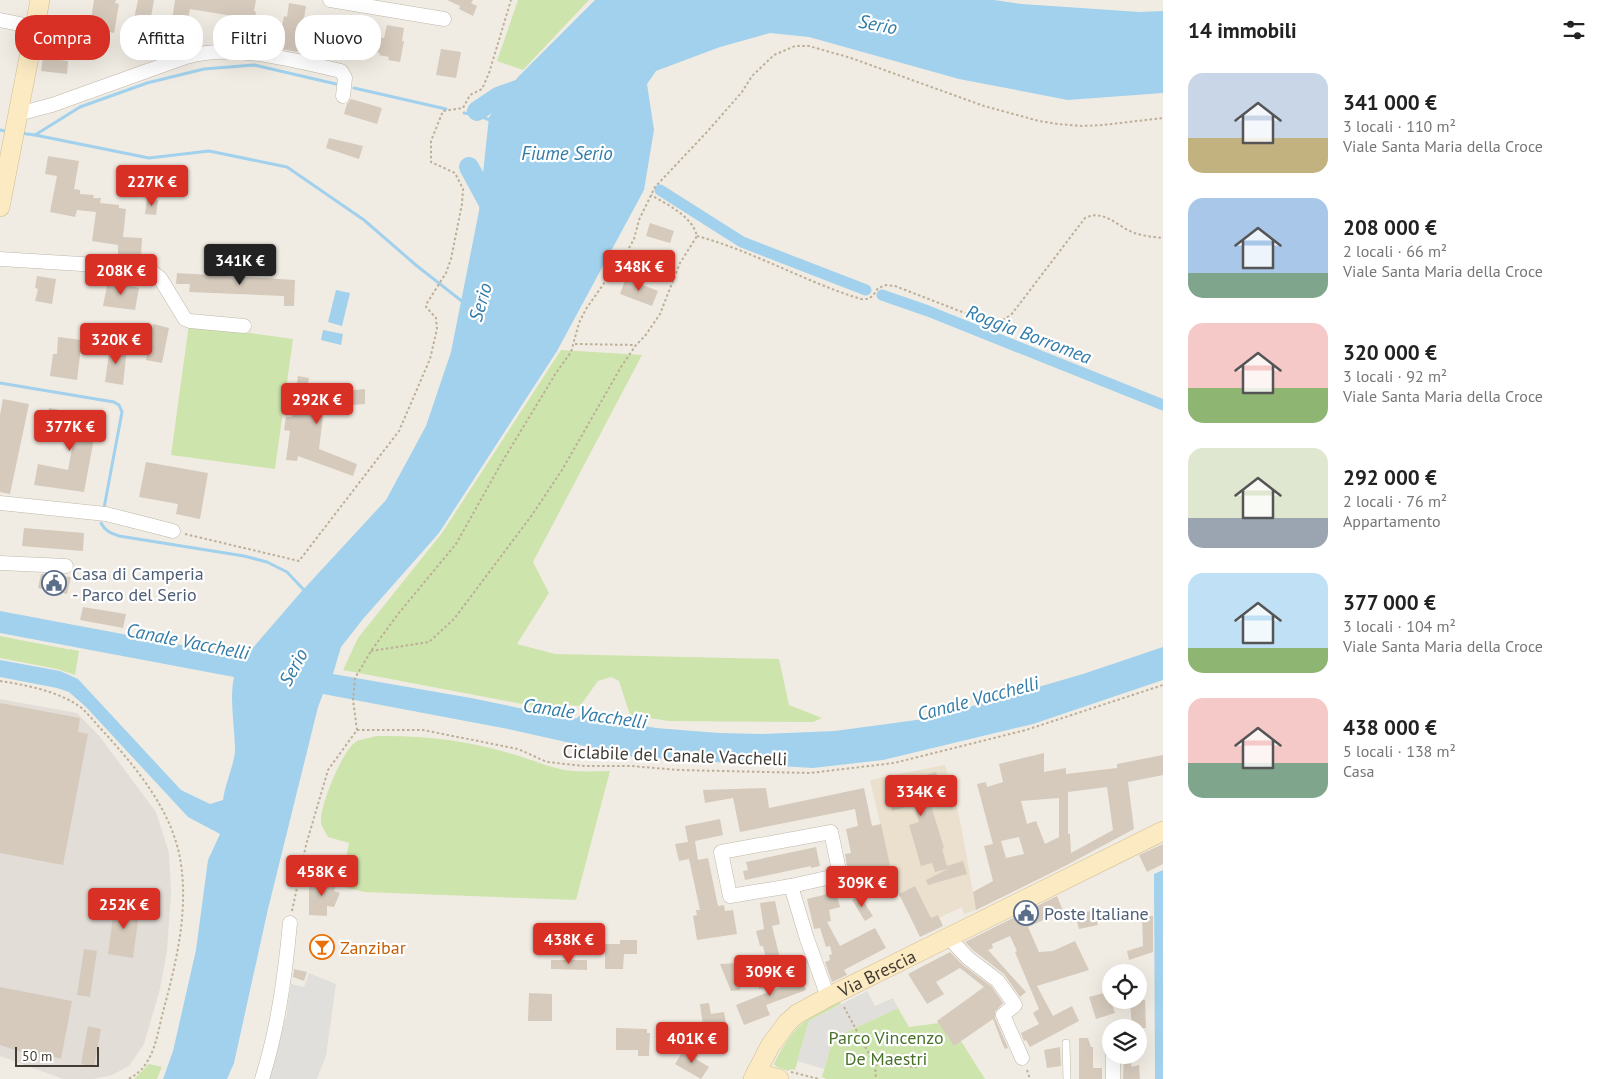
<!DOCTYPE html>
<html lang="it">
<head>
<meta charset="utf-8">
<style>
  :root { --surface:#fff; --page:#f6f6f6; --text:#222; --muted:#767676; --accent:#d93025 }
  body { margin:0; font-family:"PT Sans",sans-serif; background:var(--page); color:var(--text); height:100vh; display:flex; flex-direction:column; font-size:19px; white-space:nowrap }
  * { box-sizing:border-box; margin:0 }
  p { font-size:16px; color:var(--muted) }
  .icon { flex:none; width:28px; height:28px; fill:none; stroke:currentColor; stroke-width:2; stroke-linecap:round; stroke-linejoin:round }
  .map { position:relative; flex:1; overflow:hidden }
  .panel { display:flex; flex-direction:column; background:var(--surface); width:450px }
  .panel>* { flex:none }
  .hud { position:absolute; left:15px; top:15px; width:475px; height:45px; display:flex; gap:10px }
  .fabs { position:absolute; left:1102px; top:964px; display:grid; gap:10px }
  .fabs a { display:grid; place-items:center; width:45px; height:45px; border-radius:50%; background:var(--surface); box-shadow:0 5px 20px #0002; font-size:25px }
  .scale { position:absolute; left:15px; bottom:12px; width:84px; box-sizing:border-box; padding-left:5px; border:2px solid #423c34; border-top:0; font-size:14px; line-height:18px; white-space:nowrap; color:#423c34; -webkit-text-stroke:4px #fff; paint-order:stroke }
  .price { position:absolute; translate:-50% -42px; padding:0 11px; border-radius:5px; background:var(--accent); color:#fff; font-size:16px; line-height:32px; filter:drop-shadow(0 1px 2px #0008) }
  .price::after { content:''; position:absolute; left:50%; top:30px; width:15px; height:11px; margin-left:-8px; background:inherit; clip-path:polygon(0 0,100% 0,50% 100%) }
  .price.selected { background:#222; color:#fff }
  ul { padding:0; list-style:none }
  li { display:flex; align-items:center; gap:15px; height:125px; padding:0 25px }
  li span { display:grid; place-items:center; flex:none; width:140px; height:100px; border-radius:15px; color:#555 }
  li>.icon { margin-inline-start:auto }
  span .icon { width:60px; height:60px; fill:#fffc; stroke-width:1 }
  li b { font-size:21px }
  h2 { display:flex; justify-content:space-between; align-items:center; height:60px; padding:0 25px; font-size:21px }
  .tag { padding:0 18px; border-radius:20px; background:var(--surface); box-shadow:0 5px 20px #0002; font-size:18px; line-height:45px }
  .tag.selected { background:var(--accent); color:#fff }
  main { display:flex; flex:1; min-height:0 }
  .map>svg:first-child { display:block }
  .industrial { fill:#e3ddd8 }
  .education { fill:#eae0cd }
  .green { fill:#cee4ad }
  .parking { fill:#e1dfdb }
  .water { fill:#a1d1ec }
  .lines { fill:none; stroke-linecap:round; stroke-linejoin:round }
  .stream { stroke:#a1d1ec; stroke-width:3 }
  .canal { stroke:#a1d1ec; stroke-width:11 }
  .river { stroke:#a1d1ec; stroke-width:20 }
  .building { fill:#d5cabc; fill-rule:evenodd }
  .lane-casing { stroke:#bfb6a9; stroke-width:8 }
  .street-casing { stroke:#bfb6a9; stroke-width:15 }
  .secondary-casing { stroke:#cfbd94; stroke-width:20 }
  .path { stroke:#bdae98; stroke-width:2; stroke-dasharray:2.5 2.5; stroke-linecap:butt }
  .lane { stroke:#fff; stroke-width:7 }
  .street { stroke:#fff; stroke-width:14 }
  .secondary { stroke:#fcebc2; stroke-width:19 }
  .labels { text-anchor:middle; dominant-baseline:central; stroke-width:4.5; stroke-linejoin:round; paint-order:stroke }
  .service-label { font-size:18px; fill:#4e5e75; stroke:#fff; text-anchor:start }
  .street-label { font-size:18px; fill:#423c34; stroke:#fff }
  .food-label { font-size:18px; fill:#c56008; stroke:#fff; text-anchor:start }
  .park-label { font-size:18px; fill:#48712a; stroke:#fff }
  .water-label { font-size:19px; font-style:italic; fill:#327ca9; stroke:#fff }
</style>
</head>
<body>
<main>
<div class="map">
<svg width="1163" height="1079" viewBox="0 0 1163 1079">
  <rect width="100%" height="100%" fill="#f1ece3"/>
  <polygon class="industrial" points="0,699 77,713 100,737 156,812 169,853 171,893 167,951 160,989 144,1044 129,1066 112,1075 94,1079 63,1079 0,1056"/>
  <polygon class="education" points="945,765 954,795 961,825 976,910 964,914 962,907 939,918 931,918 915,886 899,894 891,870 870,780"/>
  <g class="green">
    <polygon points="518,0 589,0 523,70 497,61"/>
    <polygon points="189,324 293,339 275,469 171,455"/>
    <polygon points="561,350 642,355 533,562 549,593 517,644 555,654 779,659 789,705 822,718 813,722 669,721 630,715 619,681 611,677 598,681 580,706 565,705 554,710 343,670 358,638 442,533"/>
    <polygon points="0,636 67,649 67,650 69,649 79,651 75,675 57,669 0,658"/>
    <path d="M 376,736 C 421,735 466,740 509,753 C 525,757 540,764 556,768 C 573,773 592,771 610,771 L 576,900 L 364,892 L 341,886 L 349,843 L 328,837 C 326,833 322,827 321,823 C 319,807 343,748 357,741 C 362,739 370,738 376,736 Z"/>
    <path d="M 839,1000 L 841,1004 L 809,1021 L 795,1070 L 792,1069 L 788,1071 L 777,1067 L 774,1064 C 792,1027 804,1020 839,1000 Z"/>
    <polygon points="898,1008 909,1027 939,1023 954,1046 961,1041 985,1079 827,1079 822,1077 833,1038"/>
    <polygon points="149,1064 162,1067 157,1079 134,1079"/>
  </g>
  <g class="parking">
    <polygon points="309,973 336,984 326,1056 317,1079 269,1079 286,1017 291,984 304,987"/>
    <polygon points="867,991 875,1006 893,998 898,1008 833,1038 824,1069 797,1061 809,1021"/>
  </g>
  <g class="water">
    <path d="M 595,0 L 994,0 L 1022,4 L 1140,12 L 1163,11 L 1163,93 L 1068,100 L 959,79 L 809,37 L 770,33 L 720,47 L 656,71 L 647,84 L 654,130 L 644,190 L 557,351 L 439,533 L 363,619 L 341,647 L 333,674 L 471,698 L 572,719 L 577,718 L 580,715 L 656,728 L 719,733 L 762,734 L 835,731 L 931,718 L 1083,674 L 1163,647 L 1163,680 L 1033,724 L 883,760 L 813,768 L 633,757 L 508,729 L 323,694 L 318,707 L 268,909 L 234,1063 L 227,1079 L 163,1079 L 173,1051 L 196,950 L 208,860 L 220,834 L 188,817 L 86,707 L 69,692 L 57,688 L 0,677 L 0,660 L 60,671 L 78,679 L 181,790 L 210,804 L 223,800 C 225,784 234,765 235,751 C 235,726 229,701 234,677 L 0,633 L 0,611 L 245,657 L 301,592 L 386,500 L 426,426 L 451,352 L 479,211 L 489,117 L 518,77 Z"/>
    <polygon points="336,290 350,293 342,326 328,322"/>
    <polygon points="323,330 343,334 341,345 321,340"/>
    <polygon points="1163,870 1163,1079 1155,1079 1154,874"/>
  </g>
  <g class="lines">
    <g class="stream">
      <polyline points="354,88 446,109"/>
      <polyline points="464,113 478,115 492,121"/>
      <polyline points="0,130 9,132"/>
      <polyline points="20,133 35,135 80,107 147,83 204,69 254,65 336,84"/>
      <polyline points="35,135 149,158 209,151 287,167 364,220 417,266 463,302"/>
      <polyline points="0,383 114,402 119,405 122,412 104,508"/>
      <path d="M 101,523 C 105,531 111,533 119,536 L 244,556 L 267,562 L 287,572 L 303,589"/>
    </g>
    <g class="canal">
      <polyline points="660,190 742,242 866,290"/>
      <polyline points="882,295 928,311 1163,405"/>
    </g>
    <g class="river">
      <polyline points="477,111 498,97 531,85"/>
      <polyline points="469,167 494,213"/>
    </g>
  </g>
  <g class="building">
    <polygon points="94,0 116,0 115,3 119,4 114,33 94,29 95,26 90,25"/>
    <polygon points="138,0 154,0 150,22 134,19"/>
    <polygon points="175,0 256,0 254,11 256,12 253,33 250,32 248,44 231,43 233,16 190,9 186,28 171,26"/>
    <polygon points="447,0 473,0 471,3 477,6 473,16 459,9 460,6"/>
    <polygon points="289,3 306,6 304,18 307,19 303,42 300,41 298,52 281,49 283,37 280,37 284,16 287,17"/>
    <polygon points="341,17 358,20 356,33 384,38 387,25 404,28 402,41 404,41 400,62 388,60 389,57 379,55 380,53 354,49 354,51 345,49 343,58 331,56 336,30 338,30"/>
    <polygon points="441,49 461,52 456,78 436,75"/>
    <polygon points="43,58 68,61 67,74 41,71"/>
    <polygon points="351,99 382,108 377,124 344,114 347,104"/>
    <polygon points="329,138 363,146 359,159 326,148"/>
    <polygon points="48,156 79,161 74,189 80,190 80,194 94,195 93,198 101,198 100,203 119,205 119,208 126,209 123,237 142,238 141,256 118,255 118,245 92,241 96,212 77,210 75,217 50,212 57,176 45,174"/>
    <polygon points="147,199 158,200 156,215 145,214"/>
    <polygon points="650,223 674,231 670,243 646,236"/>
    <polygon points="177,273 295,280 294,306 284,306 284,296 189,292 190,284 176,284"/>
    <polygon points="37,276 56,279 52,304 35,301 38,289 35,288"/>
    <polygon points="626,278 658,291 652,306 620,294"/>
    <polygon points="108,281 139,288 135,310 103,306"/>
    <polygon points="153,324 169,328 162,363 146,360"/>
    <polygon points="58,337 82,340 77,380 50,376 53,354 57,354"/>
    <polygon points="110,346 127,348 123,385 105,382"/>
    <polygon points="298,376 309,378 306,395 365,389 365,404 324,407 319,449 357,464 353,476 298,456 297,461 286,460 290,431 284,430 286,417 292,417"/>
    <polygon points="3,399 29,404 10,494 0,492 0,415"/>
    <polygon points="49,408 98,417 84,492 34,485 38,464 68,470 75,432 45,426"/>
    <polygon points="146,462 208,473 200,519 176,514 178,504 139,497"/>
    <polygon points="24,528 84,533 83,551 22,546"/>
    <polygon points="41,574 71,577 67,594 38,588"/>
    <polygon points="83,607 126,614 123,628 80,620"/>
    <polygon points="0,703 80,718 78,732 88,734 63,865 0,853"/>
    <path d="M 1044,753 L 1044,772 L 1066,768 L 1066,774 L 1117,768 L 1117,764 L 1163,755 L 1163,775 L 1128,782 L 1134,829 L 1065,866 L 976,910 L 973,892 L 993,881 L 984,846 L 993,844 L 977,784 L 986,782 L 987,787 L 1003,782 L 999,764 ZM 1107,787 L 1113,830 L 1071,853 L 1070,834 L 1068,834 L 1068,792 ZM 1059,798 L 1059,837 L 1045,844 L 1036,821 L 1027,824 L 1021,801 ZM 1019,837 L 1024,854 L 1006,858 L 1001,841 Z"/>
    <polygon points="936,772 942,791 928,796 944,848 942,849 948,869 935,872 932,863 921,866 909,825 919,822 914,805 892,811 885,787"/>
    <polygon points="766,788 769,808 864,788 872,826 881,824 891,870 887,871 889,880 854,886 850,870 848,871 845,854 851,853 846,829 858,826 855,809 740,832 733,798 705,803 703,790"/>
    <polygon points="720,819 723,835 695,841 698,860 708,858 718,906 724,905 725,911 733,910 737,934 697,940 693,916 697,915 696,910 700,910 689,859 679,861 675,844 688,842 685,826"/>
    <polygon points="1163,844 1163,864 1147,872 1139,855"/>
    <polygon points="816,847 820,866 811,868 811,866 745,880 743,871 748,870 746,862"/>
    <polygon points="963,861 967,874 928,885 926,880 948,869 947,866"/>
    <polygon points="312,878 336,884 334,891 340,893 334,907 327,906 327,916 309,915 309,889"/>
    <polygon points="915,886 931,918 938,915 943,926 920,937 899,894"/>
    <polygon points="836,892 840,907 829,910 831,921 827,922 840,946 875,928 886,948 844,970 847,975 832,982 825,962 830,960 829,955 832,954 830,946 826,947 820,928 814,929 807,899"/>
    <polygon points="859,895 873,916 865,921 852,900"/>
    <polygon points="1057,896 1063,911 1028,927 1039,952 1053,951 1075,941 1089,970 1037,986 1053,1016 1072,1006 1079,1021 1030,1047 1026,1040 1024,1041 1021,1033 1039,1024 1033,1013 1039,1009 1015,952 1017,951 1010,936 992,944 993,948 988,950 1026,992 1020,997 1004,974 974,951 965,942"/>
    <polygon points="775,901 780,924 772,926 780,958 766,959 763,946 760,946 756,931 764,929 760,903"/>
    <polygon points="115,902 140,906 133,958 108,954"/>
    <polygon points="1094,910 1098,925 1079,929 1075,915"/>
    <polygon points="1142,916 1153,916 1153,952 1129,960 1127,951 1143,946"/>
    <polygon points="620,940 637,940 637,954 624,954 623,969 605,969 605,944 620,944"/>
    <polygon points="84,949 97,951 90,997 77,995"/>
    <polygon points="950,952 963,965 992,987 1003,1003 995,1012 995,1018 1008,1048 1005,1049 1003,1045 993,1019 954,1046 937,1021 984,987 960,968 936,982 944,994 927,1004 908,974"/>
    <polygon points="551,960 587,960 587,970 551,969"/>
    <polygon points="738,963 740,990 731,991 720,964"/>
    <polygon points="294,969 307,972 304,981 293,977"/>
    <polygon points="799,972 806,990 766,1005 770,1015 744,1025 736,1005 781,987 759,989 759,987 770,983 769,979 777,976 779,979"/>
    <polygon points="0,987 72,1001 61,1059 47,1055 46,1060 0,1045"/>
    <polygon points="1111,991 1111,1001 1115,1013 1096,1019 1089,997"/>
    <polygon points="529,993 552,994 552,1021 528,1021"/>
    <polygon points="1130,1000 1145,1000 1146,1028 1132,1028"/>
    <polygon points="709,1003 711,1014 724,1012 727,1029 704,1033 700,1004"/>
    <polygon points="88,1026 101,1029 94,1067 81,1064"/>
    <polygon points="616,1028 647,1029 647,1033 650,1033 649,1056 638,1056 638,1050 616,1050"/>
    <polygon points="1079,1038 1088,1038 1091,1047 1093,1047 1093,1068 1102,1068 1102,1079 1079,1079"/>
    <polygon points="1060,1047 1061,1066 1047,1068 1044,1050"/>
    <polygon points="685,1048 698,1055 696,1059 709,1067 701,1079 675,1064"/>
    <polygon points="1124,1055 1128,1055 1132,1067 1139,1065 1140,1079 1123,1079"/>
  </g>
  <g class="lines">
    <defs>
      <polyline id="lane" points="1066,1043 1067,1079"/>
      <g id="street">
        <polyline points="330,0 444,19"/>
        <polyline points="0,20 35,27"/>
        <path d="M 18,114 L 52,105 L 186,57 C 233,43 294,60 341,71 L 345,78 L 343,96"/>
        <polyline points="0,259 147,268 160,278 185,319 190,321 244,326"/>
        <polyline points="0,503 106,514 173,531"/>
        <polyline points="0,563 66,566"/>
        <polygon points="831,832 840,875 791,886 730,896 721,852"/>
        <polyline points="791,886 807,939 828,997"/>
        <polyline points="948,937 968,958 998,981 1015,1005 1003,1015 1022,1058"/>
        <polyline points="1113,1055 1113,1079"/>
        <path d="M 262,1079 C 278,1028 285,976 290,923"/>
      </g>
      <g id="secondary">
        <polyline points="0,207 40,0"/>
        <polyline points="756,1073 779,1079"/>
        <path id="s1" d="M 753,1079 L 770,1046 L 787,1023 L 797,1014 L 828,997 L 1163,831"/>
      </g>
    </defs>
    <use href="#lane" class="lane-casing"/>
    <use href="#street" class="street-casing"/>
    <use href="#secondary" class="secondary-casing"/>
    <g class="path">
      <path d="M 697,236 C 753,251 805,282 861,299 C 871,300 873,296 878,288 L 886,285 L 895,286 L 988,322 C 997,323 1003,320 1011,315 L 1085,218 C 1103,209 1116,225 1132,232 C 1142,236 1153,237 1163,238"/>
      <polyline points="575,344 636,345"/>
      <polyline points="185,534 299,561 399,431 430,359 437,329 436,318 426,307 427,303 446,273 451,259 462,204 463,189 455,173 431,162 431,141 443,111 463,108 470,95 482,89 489,73 511,0"/>
      <path d="M 371,651 L 429,642 L 454,619 L 532,515 L 562,470 L 621,367 L 636,345 L 645,336 L 660,314 L 680,263 L 697,236 C 692,216 668,205 651,195"/>
      <path d="M 0,681 C 25,685 53,690 76,704 C 86,710 94,722 102,730 C 135,766 171,809 180,858 C 189,908 177,960 164,1008 C 157,1033 155,1067 128,1079"/>
      <polyline points="357,730 353,700 355,678 371,651 398,614 456,544 502,462 556,373 571,352 579,323 586,309 607,279 614,273 628,250 634,239 639,220 655,187 706,133 742,92 752,76 774,55 795,46 809,46 851,58 984,106 1039,121 1058,124 1082,126 1103,125 1163,118"/>
      <polyline points="357,730 423,730 518,749 547,762 584,766 631,766 679,770 810,773 894,763 1026,730 1163,685"/>
      <polyline points="292,911 306,845 328,770 357,730"/>
      <polyline points="844,1007 875,1065 876,1079"/>
      <polyline points="875,1065 919,1067"/>
      <polyline points="1027,1070 1030,1079"/>
      <polyline points="791,1072 819,1079"/>
    </g>
    <use href="#lane" class="lane"/>
    <use href="#street" class="street"/>
    <use href="#secondary" class="secondary"/>
  </g>
  <defs>
    <symbol id="civic-ring" viewBox="-11 -11 22 22"><circle r="9.5" fill="#fff" stroke="#5c6f8a" stroke-width="1.5"/><path d="M-.6-6.5H3V-4.5H.6V-3L4-1V1h2V6H-6V1h2V-1L-.6-3ZM-1.2 2.5V6h2.4V2.5Z" fill="#5c6f8a"/></symbol>
    <symbol id="bar-ring" viewBox="-11 -11 22 22"><circle r="9.5" fill="#fff" stroke="#e8710a" stroke-width="1.5"/><path d="M-6-5H6L.8 .8V4.5H3.5V6h-7V4.5H-.8V.8Z" fill="#e8710a"/></symbol>
  </defs>
  <g fill-rule="evenodd">
    <use href="#civic-ring" x="40" y="569" width="28" height="28"/>
    <use href="#civic-ring" x="1012" y="899" width="28" height="28"/>
    <use href="#bar-ring" x="308" y="933" width="28" height="28"/>
  </g>
  <g class="labels">
    <g class="service-label">
      <text x="72" y="573">Casa di Camperia<tspan x="72" dy="21">- Parco del Serio</tspan></text>
      <text x="1044" y="913">Poste Italiane</text>
    </g>
    <g class="street-label">
      <text transform="translate(675 755) rotate(2)">Ciclabile del Canale Vacchelli</text>
      <text stroke="none"><textPath href="#s1" startOffset="169">Via Brescia</textPath></text>
    </g>
    <g class="food-label">
      <text x="340" y="947">Zanzibar</text>
    </g>
    <g class="park-label">
      <text x="886" y="1037">Parco Vincenzo<tspan x="886" dy="21">De Maestri</tspan></text>
    </g>
    <g class="water-label">
      <text transform="translate(878 24) rotate(11)">Serio</text>
      <text x="567" y="153">Fiume Serio</text>
      <text transform="translate(480 302) rotate(-74)">Serio</text>
      <text transform="translate(1029 334) rotate(21)">Roggia Borromea</text>
      <text transform="translate(188 641) rotate(11)">Canale Vacchelli</text>
      <text transform="translate(293 667) rotate(-62)">Serio</text>
      <text transform="translate(978 698) rotate(-15)">Canale Vacchelli</text>
      <text transform="translate(585 713) rotate(8)">Canale Vacchelli</text>
    </g>
  </g>
</svg>
<div class="fabs">
<a><svg class="icon" aria-label="locate" viewBox="0 0 24 24"><circle cx="12" cy="12" r="6"/><path d="M12 2v4M12 18v4M2 12h4M18 12h4"/></svg></a>
<a><svg class="icon" aria-label="layers" viewBox="0 0 24 24"><path d="M12 4l9 5-9 5-9-5zM3 14l9 5 9-5"/></svg></a>
</div>
<div class="scale">50 m</div>
<b class="price" style="left:152px;top:207px">227K €</b>
<b class="price selected" style="left:240px;top:286px">341K €</b>
<b class="price" style="left:639px;top:292px">348K €</b>
<b class="price" style="left:121px;top:296px">208K €</b>
<b class="price" style="left:116px;top:365px">320K €</b>
<b class="price" style="left:317px;top:425px">292K €</b>
<b class="price" style="left:70px;top:452px">377K €</b>
<b class="price" style="left:921px;top:817px">334K €</b>
<b class="price" style="left:322px;top:897px">458K €</b>
<b class="price" style="left:862px;top:908px">309K €</b>
<b class="price" style="left:124px;top:930px">252K €</b>
<b class="price" style="left:569px;top:965px">438K €</b>
<b class="price" style="left:770px;top:997px">309K €</b>
<b class="price" style="left:692px;top:1064px">401K €</b>
<div class="hud">
<a class="tag selected">Compra</a>
<a class="tag">Affitta</a>
<a class="tag">Filtri</a>
<a class="tag">Nuovo</a>
</div>
</div>
<section class="panel">
<h2>14 immobili<svg class="icon" aria-label="filters" viewBox="0 0 24 24"><path d="M4 7h16M4 17h16"/><circle cx="9" cy="7" r="2"/><circle cx="15" cy="17" r="2"/></svg></h2>
<ul>
<li><span style="background:linear-gradient(#c9d6e8 65%,#c2b280 0)"><svg class="icon" aria-label="home" viewBox="0 0 24 24"><path d="M3 11l9-7 9 7M6 9v11h12V9"/></svg></span><div><b>341 000 €</b><p>3 locali · 110 m²</p><p>Viale Santa Maria della Croce</p></div></li>
<li><span style="background:linear-gradient(#a9c7e8 75%,#7fa58c 0)"><svg class="icon" aria-label="home" viewBox="0 0 24 24"><path d="M3 11l9-7 9 7M6 9v11h12V9"/></svg></span><div><b>208 000 €</b><p>2 locali · 66 m²</p><p>Viale Santa Maria della Croce</p></div></li>
<li><span style="background:linear-gradient(#f6c9c9 65%,#8fb573 0)"><svg class="icon" aria-label="home" viewBox="0 0 24 24"><path d="M3 11l9-7 9 7M6 9v11h12V9"/></svg></span><div><b>320 000 €</b><p>3 locali · 92 m²</p><p>Viale Santa Maria della Croce</p></div></li>
<li><span style="background:linear-gradient(#dfe7d0 70%,#9aa5b1 0)"><svg class="icon" aria-label="home" viewBox="0 0 24 24"><path d="M3 11l9-7 9 7M6 9v11h12V9"/></svg></span><div><b>292 000 €</b><p>2 locali · 76 m²</p><p>Appartamento</p></div></li>
<li><span style="background:linear-gradient(#bfe0f5 75%,#8fb573 0)"><svg class="icon" aria-label="home" viewBox="0 0 24 24"><path d="M3 11l9-7 9 7M6 9v11h12V9"/></svg></span><div><b>377 000 €</b><p>3 locali · 104 m²</p><p>Viale Santa Maria della Croce</p></div></li>
<li><span style="background:linear-gradient(#f6c9c9 65%,#7fa58c 0)"><svg class="icon" aria-label="home" viewBox="0 0 24 24"><path d="M3 11l9-7 9 7M6 9v11h12V9"/></svg></span><div><b>438 000 €</b><p>5 locali · 138 m²</p><p>Casa</p></div></li>
</ul>
</section>
</main>
</body>
</html>
